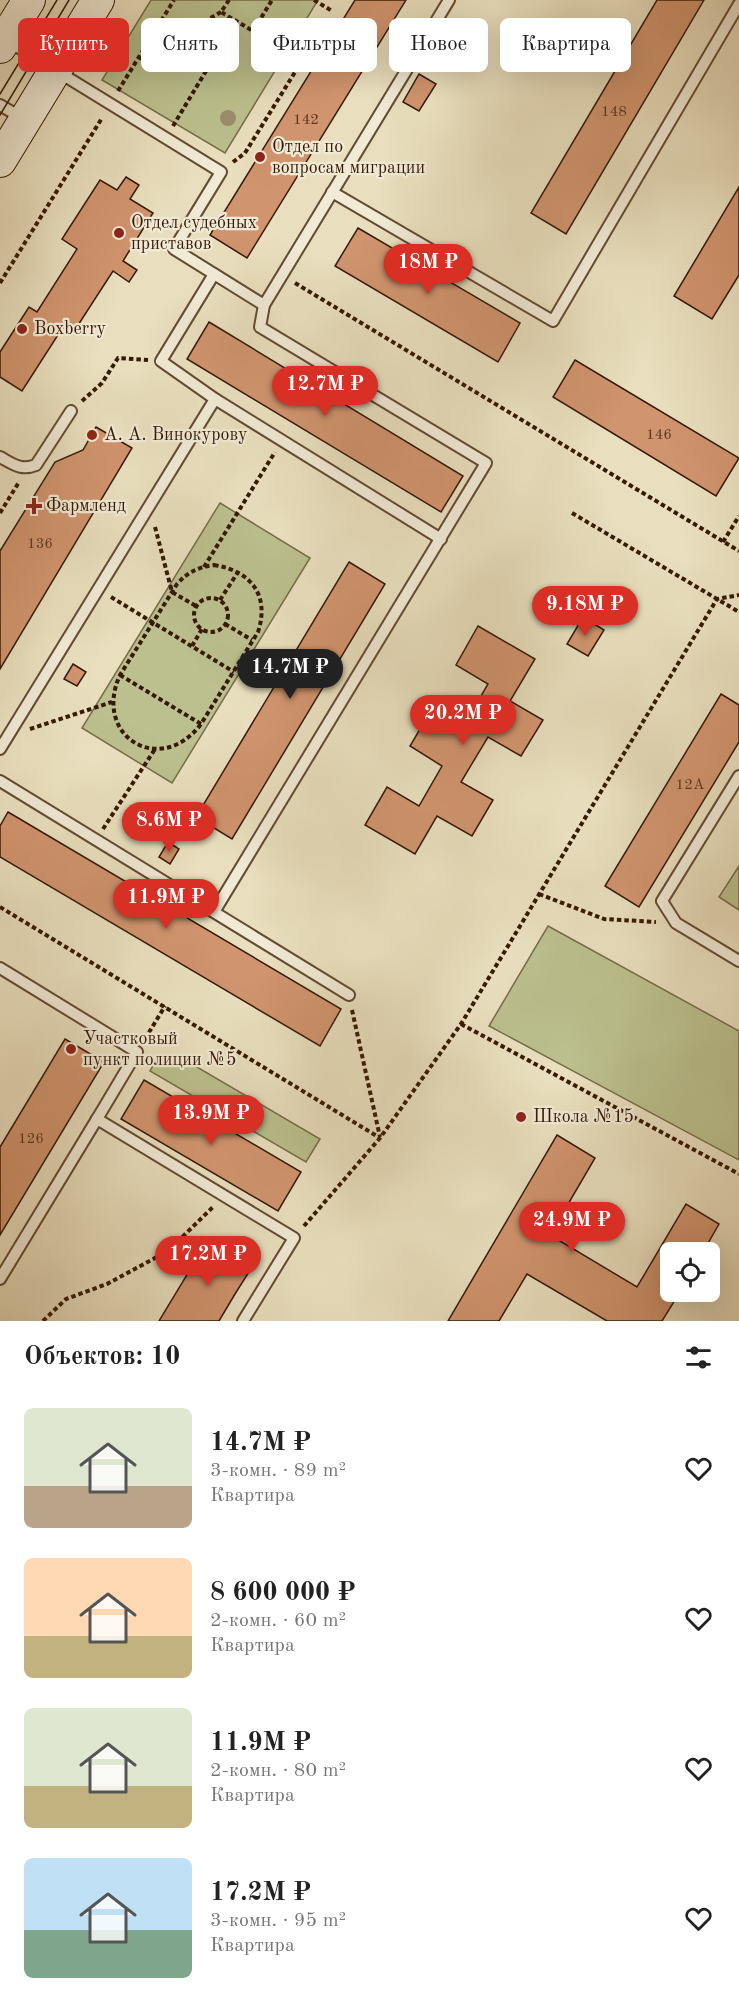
<!DOCTYPE html>
<html lang="ru">
<head>
<meta charset="utf-8">
<style>
  :root { --surface:#fff; --page:#f2f2f2; --text:#222; --muted:#767676; --accent:#d93025 }
  body { margin:0; font-family:"Old Standard TT",serif; background:var(--page); color:var(--text); height:100vh; display:flex; flex-direction:column; font-size:22px; white-space:nowrap }
  * { box-sizing:border-box; margin:0 }
  p { font-size:20px; color:var(--muted) }
  .icon { flex:none; width:33px; height:33px; fill:none; stroke:currentColor; stroke-width:2; stroke-linecap:round; stroke-linejoin:round }
  .map { position:relative; height:1321px; overflow:hidden }
  .panel { display:flex; flex-direction:column; background:var(--surface); flex:1 }
  .panel>* { flex:none }
  .top-card { position:absolute; left:18px; top:18px; width:704px; height:54px; display:flex; gap:12px }
  .controls { position:absolute; left:660px; top:1242px; display:grid; gap:12px }
  .controls a { display:grid; place-items:center; width:60px; height:60px; border-radius:9px; background:var(--surface); box-shadow:0 6px 24px #0002; font-size:30px }
  .price { position:absolute; translate:-50% -51px; padding:0 14px; border-radius:21px; background:var(--accent); color:#fff; font-size:20px; line-height:39px; filter:drop-shadow(0 2px 3px #0008) }
  .price::after { content:''; position:absolute; left:50%; top:36px; width:18px; height:14px; margin-left:-9px; background:inherit; clip-path:polygon(0 0,100% 0,50% 100%) }
  .price.on { background:#222; color:#fff }
  ul { padding:0; list-style:none }
  li { display:flex; align-items:center; gap:18px; height:150px; padding:0 24px }
  li span { display:grid; place-items:center; flex:none; width:168px; height:120px; border-radius:9px; color:#555 }
  li>.icon { margin-inline-start:auto }
  span .icon { width:72px; height:72px; fill:#fffc; stroke-width:1 }
  li b { font-size:26px }
  h2 { display:flex; justify-content:space-between; align-items:center; height:72px; padding:0 24px; font-size:26px }
  .chip { padding:0 21px; border-radius:9px; background:var(--surface); box-shadow:0 6px 24px #0002; font-size:21px; line-height:54px }
  .chip.on { background:var(--accent); color:#fff }
  .map>svg:first-child { display:block }
  .green { fill:#bbc08e; stroke:#786c49; stroke-width:1.5 }
  .building { fill:#d0946e; stroke:#361904; stroke-width:1.5 }
  .lines { fill:none; stroke-linecap:round; stroke-linejoin:round }
  .service-casing { stroke:#634a32; stroke-width:14 }
  .secondary-casing { stroke:#361904; stroke-width:34 }
  .path { stroke:#361904; stroke-width:4; stroke-dasharray:4.5 3; stroke-linecap:butt }
  .service { stroke:#f1ead5; stroke-width:10 }
  .secondary { stroke:#f1ead5; stroke-width:32 }
  .tram { stroke:#361904; stroke-width:1.5 }
  .tree { fill:#9d8e6e }
  .poi-dot { fill:#8f2418; stroke:#f1ead5; stroke-width:2 }
  .labels { text-anchor:middle; dominant-baseline:central; stroke-width:4.5; stroke-linejoin:round; paint-order:stroke }
  .number-label { font-size:15px; fill:#5c381e }
  .poi-label { font-size:18px; fill:#361904; stroke:#f1ead5; text-anchor:start }
</style>
</head>
<body>
<div class="map">
<svg width="739" height="1321" viewBox="0 0 739 1321">
  <rect width="100%" height="100%" fill="#e9dfbe"/>
  <filter id="stains"><feTurbulence type="fractalNoise" baseFrequency=".00333" numOctaves="4"/><feColorMatrix values="0 0 0 0 .2 0 0 0 0 .09 0 0 0 0 .02 0 0 0 .5 -.17"/></filter>
  <radialGradient id="worn" r=".72"><stop offset=".6" stop-color="#630" stop-opacity="0"/><stop offset="1" stop-color="#630" stop-opacity=".3"/></radialGradient>
  <g class="green">
    <polygon points="151,0 318,0 225,153 102,80"/>
    <polygon points="220,503 310,558 172,783 82,728"/>
    <polygon points="739,866 739,910 719,897"/>
    <polygon points="548,926 739,1031 739,1160 489,1026"/>
    <polygon points="159,1055 185,1060 320,1139 306,1162 150,1071"/>
  </g>
  <g class="building">
    <polygon points="355,0 406,0 247,258 210,235"/>
    <polygon points="657,0 704,0 566,234 531,213"/>
    <polygon points="419,74 436,84 419,111 403,102"/>
    <polygon points="126,177 139,185 130,199 153,213 123,261 137,270 129,282 113,271 73,333 63,327 22,391 0,377 0,352 29,307 37,312 77,249 62,239 100,180 117,190"/>
    <polygon points="739,187 739,275 712,319 674,296"/>
    <polygon points="358,228 520,323 498,362 335,266"/>
    <polygon points="209,322 463,476 441,512 187,359"/>
    <polygon points="575,360 739,458 716,496 553,397"/>
    <polygon points="96,427 132,448 0,669 0,551 55,462 83,450"/>
    <polygon points="349,562 385,584 232,839 196,817"/>
    <polygon points="583,617 604,630 588,656 567,644"/>
    <polygon points="478,626 535,659 510,701 543,720 521,756 488,737 461,782 493,800 472,836 437,816 415,854 365,825 387,787 419,806 442,766 410,746 433,707 464,725 488,684 456,665"/>
    <polygon points="73,664 86,672 77,686 64,679"/>
    <polygon points="721,694 739,705 739,742 639,907 605,886"/>
    <polygon points="8,812 341,1009 320,1046 0,857 0,826"/>
    <polygon points="168,842 179,849 170,864 159,857"/>
    <polygon points="65,1039 104,1062 0,1235 0,1147"/>
    <polygon points="144,1080 301,1172 278,1211 121,1119"/>
    <polygon points="557,1135 595,1158 550,1235 637,1287 686,1204 719,1224 703,1252 670,1252 670,1292 680,1292 662,1321 607,1321 527,1274 499,1321 448,1321"/>
    <polygon points="208,1240 252,1267 235,1294 219,1321 159,1321"/>
  </g>
  <g class="lines">
    <defs>
      <g id="service">
        <polyline points="8,41 221,172 174,249 264,305"/>
        <polyline points="0,105 22,118"/>
        <polyline points="332,192 553,321 739,4"/>
        <polyline points="214,274 161,361 215,399"/>
        <path d="M 0,457 C 13,464 21,471 36,465 L 71,411"/>
        <polyline points="0,749 215,399 441,539"/>
        <polyline points="739,776 662,901 676,923 739,961"/>
        <polyline points="0,781 349,995"/>
        <polyline points="214,912 486,463 260,327 264,305 449,0"/>
        <polyline points="0,968 137,1052 97,1119"/>
        <polyline points="0,1279 97,1119 294,1238 243,1321"/>
      </g>
      <g id="secondary">
        <polyline points="0,47 29,0"/>
        <polyline points="0,161 98,0"/>
      </g>
    </defs>
    <use href="#service" class="service-casing"/>
    <use href="#secondary" class="secondary-casing"/>
    <g class="path">
      <polyline points="229,0 221,12 253,31 272,0"/>
      <polyline points="314,0 332,11"/>
      <polyline points="139,59 221,12"/>
      <polyline points="118,91 174,0"/>
      <polyline points="173,126 236,21"/>
      <polyline points="233,162 245,153 321,30"/>
      <polyline points="0,283 102,118"/>
      <polyline points="295,283 739,551"/>
      <polyline points="82,401 102,383 118,358 148,360"/>
      <polyline points="0,513 19,482"/>
      <polyline points="572,513 739,612"/>
      <polyline points="155,527 172,592 196,606"/>
      <polyline points="723,542 739,516"/>
      <path d="M 214,565 C 251,571 270,595 258,632 L 201,724 C 160,778 92,736 120,675 L 177,584 C 188,572 198,567 214,565 Z"/>
      <polyline points="204,567 275,452"/>
      <polyline points="111,597 234,672"/>
      <circle cx="211" cy="615" r="17"/>
      <polyline points="220,600 238,572"/>
      <polyline points="225,624 252,640"/>
      <polyline points="192,646 202,629"/>
      <polyline points="120,675 201,724"/>
      <polyline points="30,729 112,702"/>
      <polyline points="103,829 155,749"/>
      <polyline points="539,894 604,919 656,922"/>
      <polyline points="0,907 380,1138"/>
      <polyline points="352,1010 380,1137"/>
      <polyline points="461,1024 739,1174"/>
      <polyline points="145,1039 165,1006"/>
      <polyline points="304,1226 380,1138 461,1024 717,599 739,595"/>
      <polyline points="43,1321 66,1299 107,1284 168,1251 213,1207"/>
    </g>
    <use href="#service" class="service"/>
    <use href="#secondary" class="secondary"/>
    <g class="tram">
      <polyline points="0,94 57,0"/>
      <polyline points="0,115 69,0"/>
    </g>
  </g>
  <circle class="tree" cx="228" cy="118" r="8"/>
  <g class="poi-dot">
    <circle cx="260" cy="157" r="6"/>
    <circle cx="119" cy="233" r="6"/>
    <circle cx="22" cy="329" r="6"/>
    <circle cx="92" cy="435" r="6"/>
    <path d="M31 497h6v6h6v6h-6v6h-6v-6h-6v-6h6z"/>
    <circle cx="71" cy="1049" r="6"/>
    <circle cx="521" cy="1117" r="6"/>
  </g>
  <g class="labels">
    <g class="number-label">
      <text x="614" y="112">148</text>
      <text x="306" y="120">142</text>
      <text x="659" y="435">146</text>
      <text x="40" y="544">136</text>
      <text x="690" y="785">12А</text>
      <text x="31" y="1139">126</text>
    </g>
    <g class="poi-label">
      <text x="272" y="147">Отдел по<tspan x="272" dy="21">вопросам миграции</tspan></text>
      <text x="131" y="223">Отдел судебных<tspan x="131" dy="21">приставов</tspan></text>
      <text x="34" y="329">Boxberry</text>
      <text x="104" y="435">А. А. Винокурову</text>
      <text x="46" y="506">Фармленд</text>
      <text x="83" y="1039">Участковый<tspan x="83" dy="21">пункт полиции №5</tspan></text>
      <text x="533" y="1117">Школа №15</text>
    </g>
  </g>
  <rect width="100%" height="100%" filter="url(#stains)"/>
  <rect width="100%" height="100%" fill="url(#worn)"/>
</svg>
<div class="controls">
<a><svg class="icon" aria-label="locate" viewBox="0 0 24 24"><circle cx="12" cy="12" r="6"/><path d="M12 2v4M12 18v4M2 12h4M18 12h4"/></svg></a>
</div>
<b class="price" style="left:428px;top:295px">18M ₽</b>
<b class="price" style="left:325px;top:417px">12.7M ₽</b>
<b class="price" style="left:585px;top:637px">9.18M ₽</b>
<b class="price on" style="left:290px;top:700px">14.7M ₽</b>
<b class="price" style="left:463px;top:746px">20.2M ₽</b>
<b class="price" style="left:169px;top:853px">8.6M ₽</b>
<b class="price" style="left:166px;top:930px">11.9M ₽</b>
<b class="price" style="left:211px;top:1146px">13.9M ₽</b>
<b class="price" style="left:572px;top:1253px">24.9M ₽</b>
<b class="price" style="left:208px;top:1287px">17.2M ₽</b>
<div class="top-card">
<a class="chip on">Купить</a>
<a class="chip">Снять</a>
<a class="chip">Фильтры</a>
<a class="chip">Новое</a>
<a class="chip">Квартира</a>
</div>
</div>
<section class="panel">
<h2>Объектов: 10<svg class="icon" aria-label="filters" viewBox="0 0 24 24"><path d="M4 7h16M4 17h16"/><circle cx="9" cy="7" r="2"/><circle cx="15" cy="17" r="2"/></svg></h2>
<ul>
<li><span style="background:linear-gradient(#dfe7d0 65%,#b9a48a 0)"><svg class="icon" aria-label="home" viewBox="0 0 24 24"><path d="M3 11l9-7 9 7M6 9v11h12V9"/></svg></span><div><b>14.7M ₽</b><p>3-комн. · 89 m²</p><p>Квартира</p></div><svg class="icon" aria-label="heart" viewBox="0 0 24 24"><path d="M12 20l-8-8c-3-5 5-10 8-4 3-6 11-1 8 4z"/></svg></li>
<li><span style="background:linear-gradient(#ffd9b3 65%,#c2b280 0)"><svg class="icon" aria-label="home" viewBox="0 0 24 24"><path d="M3 11l9-7 9 7M6 9v11h12V9"/></svg></span><div><b>8 600 000 ₽</b><p>2-комн. · 60 m²</p><p>Квартира</p></div><svg class="icon" aria-label="heart" viewBox="0 0 24 24"><path d="M12 20l-8-8c-3-5 5-10 8-4 3-6 11-1 8 4z"/></svg></li>
<li><span style="background:linear-gradient(#dfe7d0 65%,#c2b280 0)"><svg class="icon" aria-label="home" viewBox="0 0 24 24"><path d="M3 11l9-7 9 7M6 9v11h12V9"/></svg></span><div><b>11.9M ₽</b><p>2-комн. · 80 m²</p><p>Квартира</p></div><svg class="icon" aria-label="heart" viewBox="0 0 24 24"><path d="M12 20l-8-8c-3-5 5-10 8-4 3-6 11-1 8 4z"/></svg></li>
<li><span style="background:linear-gradient(#bfe0f5 60%,#7fa58c 0)"><svg class="icon" aria-label="home" viewBox="0 0 24 24"><path d="M3 11l9-7 9 7M6 9v11h12V9"/></svg></span><div><b>17.2M ₽</b><p>3-комн. · 95 m²</p><p>Квартира</p></div><svg class="icon" aria-label="heart" viewBox="0 0 24 24"><path d="M12 20l-8-8c-3-5 5-10 8-4 3-6 11-1 8 4z"/></svg></li>
</ul>
</section>
</body>
</html>
